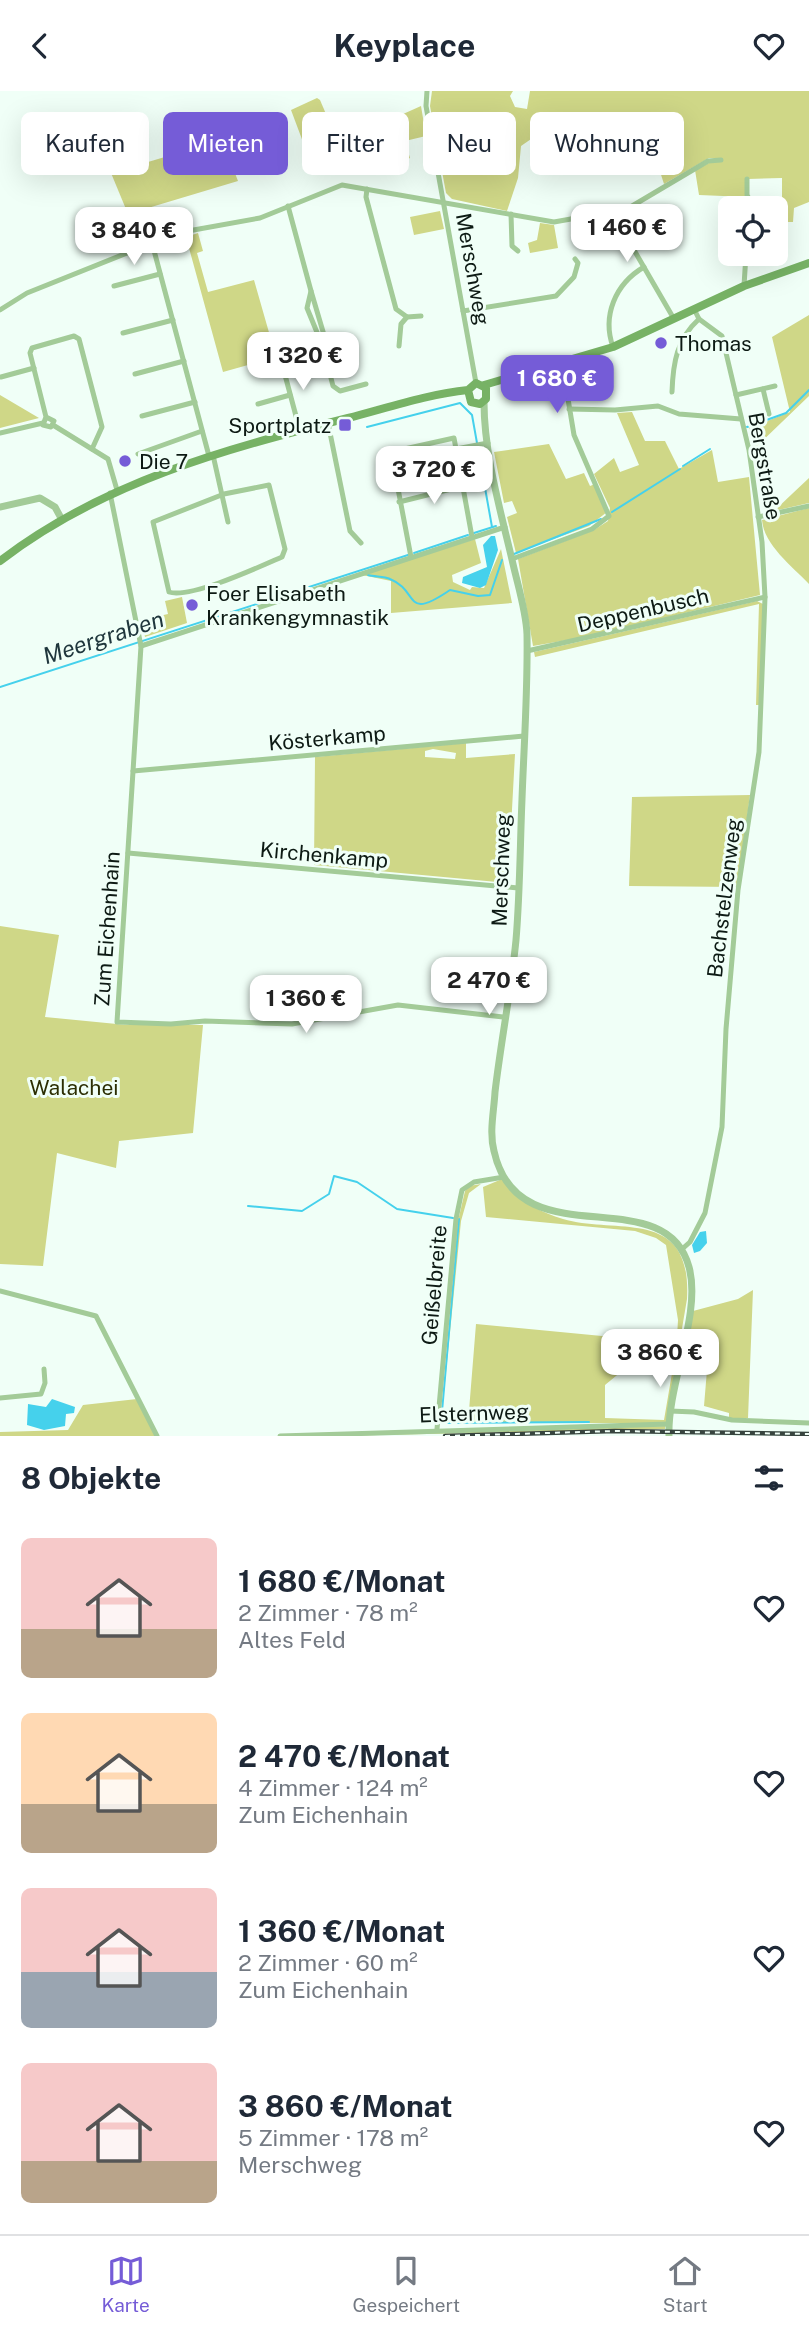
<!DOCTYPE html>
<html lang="de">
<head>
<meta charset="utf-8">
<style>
  :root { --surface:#fff; --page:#f2f2f3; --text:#1f2937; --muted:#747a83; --line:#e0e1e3; --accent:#755cd7 }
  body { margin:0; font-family:"Public Sans",sans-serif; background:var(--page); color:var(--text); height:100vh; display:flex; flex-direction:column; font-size:26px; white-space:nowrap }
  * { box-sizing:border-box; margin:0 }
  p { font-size:23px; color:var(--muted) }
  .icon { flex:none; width:38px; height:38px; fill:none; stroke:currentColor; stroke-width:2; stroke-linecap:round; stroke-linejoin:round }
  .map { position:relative; height:1345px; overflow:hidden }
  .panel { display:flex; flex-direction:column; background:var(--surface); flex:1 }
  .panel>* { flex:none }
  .guide { position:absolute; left:21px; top:21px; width:768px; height:63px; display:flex; gap:14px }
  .tools { position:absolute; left:718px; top:105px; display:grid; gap:14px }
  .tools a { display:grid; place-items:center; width:70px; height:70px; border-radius:10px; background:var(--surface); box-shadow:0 7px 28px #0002; font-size:35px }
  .price { position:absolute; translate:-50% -60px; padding:0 16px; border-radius:14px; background:#fff; color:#222; font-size:23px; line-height:46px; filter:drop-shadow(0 2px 4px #0008) }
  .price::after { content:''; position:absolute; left:50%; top:42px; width:21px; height:16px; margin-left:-10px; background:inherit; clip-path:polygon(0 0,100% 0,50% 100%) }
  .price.selected { background:var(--accent); color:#fff }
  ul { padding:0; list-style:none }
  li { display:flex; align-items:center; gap:21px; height:175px; padding:0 21px }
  li span { display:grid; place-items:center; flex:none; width:196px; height:140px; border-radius:10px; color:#555 }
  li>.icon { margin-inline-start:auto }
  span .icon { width:84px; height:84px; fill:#fffc; stroke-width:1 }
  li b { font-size:30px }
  h2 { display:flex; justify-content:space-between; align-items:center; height:84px; padding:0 21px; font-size:30px }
  .tag { padding:0 24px; border-radius:10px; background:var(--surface); box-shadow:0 7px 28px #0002; font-size:24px; line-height:63px }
  .tag.selected { background:var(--accent); color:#fff }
  header { display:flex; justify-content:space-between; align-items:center; height:91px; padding:0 21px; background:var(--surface); font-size:32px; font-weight:700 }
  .tabs { display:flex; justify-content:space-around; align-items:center; height:98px; border-top:2px solid var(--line); background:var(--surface); font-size:19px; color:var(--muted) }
  .tabs a { display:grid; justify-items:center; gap:4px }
  .tabs .selected { color:var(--accent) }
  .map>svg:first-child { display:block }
  .green { fill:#cfd787; fill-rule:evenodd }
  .water { fill:#45d1ec }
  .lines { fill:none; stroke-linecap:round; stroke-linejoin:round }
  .stream { stroke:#45d1ec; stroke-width:2 }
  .minor { stroke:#a3cb98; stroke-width:5 }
  .tertiary { stroke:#a3cb98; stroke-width:7 }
  .secondary { stroke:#77b265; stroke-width:8 }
  .rail-casing { stroke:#37443e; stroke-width:4.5 }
  .rail { stroke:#f0fff7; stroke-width:2; stroke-dasharray:5; stroke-linecap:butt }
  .poi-dot { fill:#755cd7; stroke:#f0fff7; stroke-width:2.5 }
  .labels { text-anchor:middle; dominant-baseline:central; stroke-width:6; stroke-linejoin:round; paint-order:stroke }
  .street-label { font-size:21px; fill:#0d1a14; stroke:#f0fff7 }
  .poi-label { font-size:21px; fill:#0d1a14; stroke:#f0fff7; text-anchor:start }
  .park-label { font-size:21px; fill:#2b2e03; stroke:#f0fff7 }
  .water-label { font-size:23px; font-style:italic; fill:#20373d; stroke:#f0fff7 }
</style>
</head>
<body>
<header><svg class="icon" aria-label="back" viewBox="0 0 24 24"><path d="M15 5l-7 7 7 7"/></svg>Keyplace<svg class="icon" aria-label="heart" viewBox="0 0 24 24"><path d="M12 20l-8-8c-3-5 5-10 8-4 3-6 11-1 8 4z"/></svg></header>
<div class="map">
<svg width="809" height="1345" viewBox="0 0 809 1345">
  <rect width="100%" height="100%" fill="#f0fff7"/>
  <g class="green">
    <polygon points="432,0 513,0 510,5 515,16 527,18 530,0 809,0 809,111 794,117 793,131 775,131 775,117 759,117 761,109 782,107 782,87 747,88 747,106 699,104 695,79 719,67 709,67 664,93 655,65 626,70 617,33 538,36 534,46 521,55 518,87 507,120 452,108 446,102 430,15"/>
    <polygon points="317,7 320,9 338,51 306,59 291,19"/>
    <polygon points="421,15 426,45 405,50 410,67 393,75 374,36"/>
    <polygon points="222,49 238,90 128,123 111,82"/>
    <polygon points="440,120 444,138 414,144 410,126"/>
    <polygon points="540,132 554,134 558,157 530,162 528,152 537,149"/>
    <polygon points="198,142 203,160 197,162 208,201 254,189 276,266 223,281 186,146"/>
    <polygon points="809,224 809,305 753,359 749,337 790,321 772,246"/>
    <polygon points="0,304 39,327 0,337"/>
    <polygon points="632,321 645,350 665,350 679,378 712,359 718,391 749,386 760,504 585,546 533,555 518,468 594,439 608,430 610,417 594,383 614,367 620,381 639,374 617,322"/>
    <polygon points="549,353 566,388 584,382 590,395 595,393 607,421 589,435 516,462 507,426 517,422 512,410 504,412 494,361"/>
    <polygon points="809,387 809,412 774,420"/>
    <path d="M 809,417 L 809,493 C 792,475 764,454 762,429 Z"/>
    <polygon points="475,448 481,472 452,484 453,491 470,499 472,496 484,497 501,458 512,512 391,522 391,490 362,484"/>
    <polygon points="182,506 187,532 145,546 141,529 168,523 165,510"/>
    <polygon points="757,510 763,513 759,614 756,614 759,513 535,566 534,561"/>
    <path d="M 466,652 L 466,667 L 515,663 L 508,792 L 314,774 L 315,666 ZM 433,658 L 456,662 L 455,668 L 425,666 L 425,660 Z"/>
    <polygon points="750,704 738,796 629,795 632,706"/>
    <polygon points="0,835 59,844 45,926 127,934 203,934 193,1042 119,1050 116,1077 57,1062 43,1175 0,1173"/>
    <path d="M 502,1088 C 516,1109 539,1121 563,1128 C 618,1144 692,1115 687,1208 L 666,1332 L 468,1332 L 476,1233 L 602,1245 L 677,1246 L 678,1229 L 666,1154 L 656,1147 L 635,1140 L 486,1126 L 483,1096 ZM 626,1252 L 677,1253 L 664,1329 L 605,1327 L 605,1294 L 622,1280 Z"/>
    <polygon points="481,1093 469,1102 461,1130 441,1332 458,1130 465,1100 469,1095"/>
    <polygon points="753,1199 748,1327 729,1327 729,1322 704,1315 709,1255 686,1252 693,1220 738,1208"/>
    <polygon points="137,1308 155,1345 0,1345 0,1341 68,1339 83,1314"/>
    <polygon points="665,1335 665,1338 332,1345"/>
  </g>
  <g class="water">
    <polygon points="491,445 495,445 498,459 486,494 480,497 462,492 463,486 487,476 483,454"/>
    <polygon points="706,1140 707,1152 700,1160 694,1162 692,1154 700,1141"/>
    <polygon points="52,1308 75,1316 74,1322 66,1323 65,1335 44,1339 27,1334 28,1313 46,1316"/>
  </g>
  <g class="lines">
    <g class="stream">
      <polyline points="367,336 460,312 472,324 492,436"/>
      <polyline points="747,336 786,322 809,299"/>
      <polyline points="683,375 710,358"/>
      <polyline points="612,421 680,378"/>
      <polyline points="474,442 496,435"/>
      <polyline points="414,462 468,444"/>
      <polyline points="514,463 601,428"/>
      <path d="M 368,484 C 375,486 384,485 390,488 C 420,500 403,531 450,499 L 478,505 L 490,504 L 502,469"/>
      <polyline points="0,596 408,464"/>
      <polyline points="248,1115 302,1120 329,1103 334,1085 357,1091 397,1118 453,1127"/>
      <polyline points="459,1128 441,1332 589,1331"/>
    </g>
    <g class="minor">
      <polyline points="427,0 426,15 476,292"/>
      <polyline points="747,88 747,104 754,117"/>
      <polyline points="367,98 366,106 396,218 407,226 421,225"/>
      <polyline points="288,115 311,200"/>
      <polyline points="627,118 634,159 674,228"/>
      <polyline points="511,123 512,155 518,160"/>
      <polyline points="152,152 209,365"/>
      <polyline points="114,195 160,183"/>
      <polyline points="744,195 746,163"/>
      <polygon points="311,200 324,244 323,256 307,217"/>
      <polyline points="0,219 27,202 152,152 188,140 260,127 342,94 554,131 627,118 708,70 721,69"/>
      <polyline points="463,220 556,205 574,186 578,172 575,168"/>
      <polyline points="123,242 173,229"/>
      <polyline points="399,255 401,233 407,226"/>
      <polyline points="323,256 333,295 340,300 366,293"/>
      <path d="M 613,256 C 602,225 615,193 644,176"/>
      <polyline points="281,269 300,340"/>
      <polyline points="135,283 184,270"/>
      <polyline points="1,286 34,277"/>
      <polyline points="763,298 769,323"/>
      <path d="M 672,301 C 673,271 677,248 699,228"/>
      <polyline points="736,304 775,295"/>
      <polyline points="258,313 290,304"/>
      <polyline points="569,318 615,319 658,315 679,323 741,328"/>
      <polyline points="142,325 195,311"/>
      <polyline points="46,326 54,330 51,336 43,334 46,326 30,262 32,257 74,245 79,248 102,336 92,358"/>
      <polyline points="328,332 350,440 361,452"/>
      <polyline points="53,334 108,368 117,399"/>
      <polyline points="0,342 43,332"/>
      <polyline points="456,358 488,352"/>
      <polyline points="138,363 202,340"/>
      <polyline points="213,364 228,431"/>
      <path d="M 269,394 L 285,458 L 282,466 C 259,476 190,508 169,501 L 153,431 L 224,403 Z"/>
      <polyline points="110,402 141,555 117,931 171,933 205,930 292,933 398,914 503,926"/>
      <polyline points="399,411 463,395"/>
      <polyline points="758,426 809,415"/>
      <polyline points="411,466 391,361 454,347 472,446"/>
      <polyline points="512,468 592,438 609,425 574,344 562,272"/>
      <polyline points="141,555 505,436"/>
      <polyline points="527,560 765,506"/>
      <polyline points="133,680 524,645"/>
      <polyline points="128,762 518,797"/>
      <polyline points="681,1159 690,1151 705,1122 722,1036 726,938 738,799 759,661 765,506 762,451 749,359 722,245 699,228 694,218"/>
      <polyline points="0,1200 96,1225 157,1345"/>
      <polyline points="0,1307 41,1303 45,1292 44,1278"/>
      <polyline points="670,1320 694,1321 732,1329 809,1332"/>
      <polyline points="437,1338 456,1128 462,1099 474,1091 504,1086"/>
      <polyline points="280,1345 669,1333"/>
    </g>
    <g class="tertiary">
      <path d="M 484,311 C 484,364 501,421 513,473 C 518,495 526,520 527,543 C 528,597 524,653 522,708 C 520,755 520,802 516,849 C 511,900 501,950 495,1001 C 494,1020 489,1041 494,1060 C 518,1170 665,1086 689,1176 C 702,1223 667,1294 669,1345"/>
      <polyline points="0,416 40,407 55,416 61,427"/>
    </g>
    <g class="secondary">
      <polyline points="484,294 613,256 744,195 809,172"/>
      <path d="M 0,470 C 103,391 225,358 348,327 C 387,317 428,303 468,299 L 476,292 L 486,297 L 486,308 L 480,313 L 471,311 L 468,299"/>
    </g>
    <defs>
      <polyline id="rail" points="445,1345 615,1340 809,1343"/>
    </defs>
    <use href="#rail" class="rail-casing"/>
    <use href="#rail" class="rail"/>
  </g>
  <g class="poi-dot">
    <circle cx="661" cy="252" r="7"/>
    <rect x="338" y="327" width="14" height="14" rx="3.5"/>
    <circle cx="125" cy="370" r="7"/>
    <circle cx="192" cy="514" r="7"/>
  </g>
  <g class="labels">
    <g class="street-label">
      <text transform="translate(473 178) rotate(80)">Merschweg</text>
      <text transform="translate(765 375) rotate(80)">Bergstraße</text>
      <text transform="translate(643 519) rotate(-13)">Deppenbusch</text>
      <text transform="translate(327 647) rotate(-5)">Kösterkamp</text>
      <text transform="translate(324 764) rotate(5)">Kirchenkamp</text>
      <text transform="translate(501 779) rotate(-88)">Merschweg</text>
      <text transform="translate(724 807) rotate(-83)">Bachstelzenweg</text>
      <text transform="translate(107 838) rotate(-86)">Zum Eichenhain</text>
      <text transform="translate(434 1194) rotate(-85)">Geißelbreite</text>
      <text transform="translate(474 1322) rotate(-2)">Elsternweg</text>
    </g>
    <g class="poi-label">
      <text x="675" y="252">Thomas</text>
      <text x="331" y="334" text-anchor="end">Sportplatz</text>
      <text x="139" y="370">Die 7</text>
      <text x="206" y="502">Foer Elisabeth<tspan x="206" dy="24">Krankengymnastik</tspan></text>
    </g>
    <g class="park-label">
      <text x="74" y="996">Walachei</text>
    </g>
    <g class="water-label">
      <text transform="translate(103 546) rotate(-18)">Meergraben</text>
    </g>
  </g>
</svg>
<div class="tools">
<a><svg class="icon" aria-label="locate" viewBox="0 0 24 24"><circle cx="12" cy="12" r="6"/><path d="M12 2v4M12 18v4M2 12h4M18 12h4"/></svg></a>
</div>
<b class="price" style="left:627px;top:173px">1 460 €</b>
<b class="price" style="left:134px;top:176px">3 840 €</b>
<b class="price" style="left:303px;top:301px">1 320 €</b>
<b class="price selected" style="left:557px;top:324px">1 680 €</b>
<b class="price" style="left:434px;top:415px">3 720 €</b>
<b class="price" style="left:489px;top:926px">2 470 €</b>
<b class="price" style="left:306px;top:944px">1 360 €</b>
<b class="price" style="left:660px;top:1298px">3 860 €</b>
<div class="guide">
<a class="tag">Kaufen</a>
<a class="tag selected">Mieten</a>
<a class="tag">Filter</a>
<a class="tag">Neu</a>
<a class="tag">Wohnung</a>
</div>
</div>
<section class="panel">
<h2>8 Objekte<svg class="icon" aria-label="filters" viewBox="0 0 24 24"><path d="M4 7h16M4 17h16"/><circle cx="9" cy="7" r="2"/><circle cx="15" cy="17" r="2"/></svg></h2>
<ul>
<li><span style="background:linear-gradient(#f6c9c9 65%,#b9a48a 0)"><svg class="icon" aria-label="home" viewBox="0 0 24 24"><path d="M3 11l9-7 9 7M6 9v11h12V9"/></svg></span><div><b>1 680 €/Monat</b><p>2 Zimmer · 78 m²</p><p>Altes Feld</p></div><svg class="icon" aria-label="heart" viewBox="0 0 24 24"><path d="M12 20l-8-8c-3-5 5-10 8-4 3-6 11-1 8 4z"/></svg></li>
<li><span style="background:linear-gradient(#ffd9b3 65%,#b9a48a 0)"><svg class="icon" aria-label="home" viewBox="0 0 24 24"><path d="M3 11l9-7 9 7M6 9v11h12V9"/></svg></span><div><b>2 470 €/Monat</b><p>4 Zimmer · 124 m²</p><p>Zum Eichenhain</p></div><svg class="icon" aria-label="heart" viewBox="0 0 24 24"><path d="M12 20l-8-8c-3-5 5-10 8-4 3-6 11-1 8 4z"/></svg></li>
<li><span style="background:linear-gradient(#f6c9c9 60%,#9aa5b1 0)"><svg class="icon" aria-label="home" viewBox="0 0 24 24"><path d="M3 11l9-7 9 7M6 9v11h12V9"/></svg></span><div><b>1 360 €/Monat</b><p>2 Zimmer · 60 m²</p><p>Zum Eichenhain</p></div><svg class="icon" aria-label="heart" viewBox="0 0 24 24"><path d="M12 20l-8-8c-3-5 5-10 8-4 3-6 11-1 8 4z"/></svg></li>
<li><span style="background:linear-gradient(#f6c9c9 70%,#b9a48a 0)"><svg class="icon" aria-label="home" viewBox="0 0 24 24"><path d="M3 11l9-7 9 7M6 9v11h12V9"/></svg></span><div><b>3 860 €/Monat</b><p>5 Zimmer · 178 m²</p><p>Merschweg</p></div><svg class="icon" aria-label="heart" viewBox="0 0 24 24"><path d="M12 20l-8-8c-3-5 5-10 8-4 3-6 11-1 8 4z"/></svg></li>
</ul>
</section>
<nav class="tabs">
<a class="selected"><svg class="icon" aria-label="map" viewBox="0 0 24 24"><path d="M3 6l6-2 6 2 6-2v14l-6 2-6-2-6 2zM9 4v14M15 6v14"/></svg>Karte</a>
<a><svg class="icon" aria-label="saved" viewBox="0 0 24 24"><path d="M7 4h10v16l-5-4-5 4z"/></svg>Gespeichert</a>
<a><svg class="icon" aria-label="home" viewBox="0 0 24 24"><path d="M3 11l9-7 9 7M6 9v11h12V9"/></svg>Start</a>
</nav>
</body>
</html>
